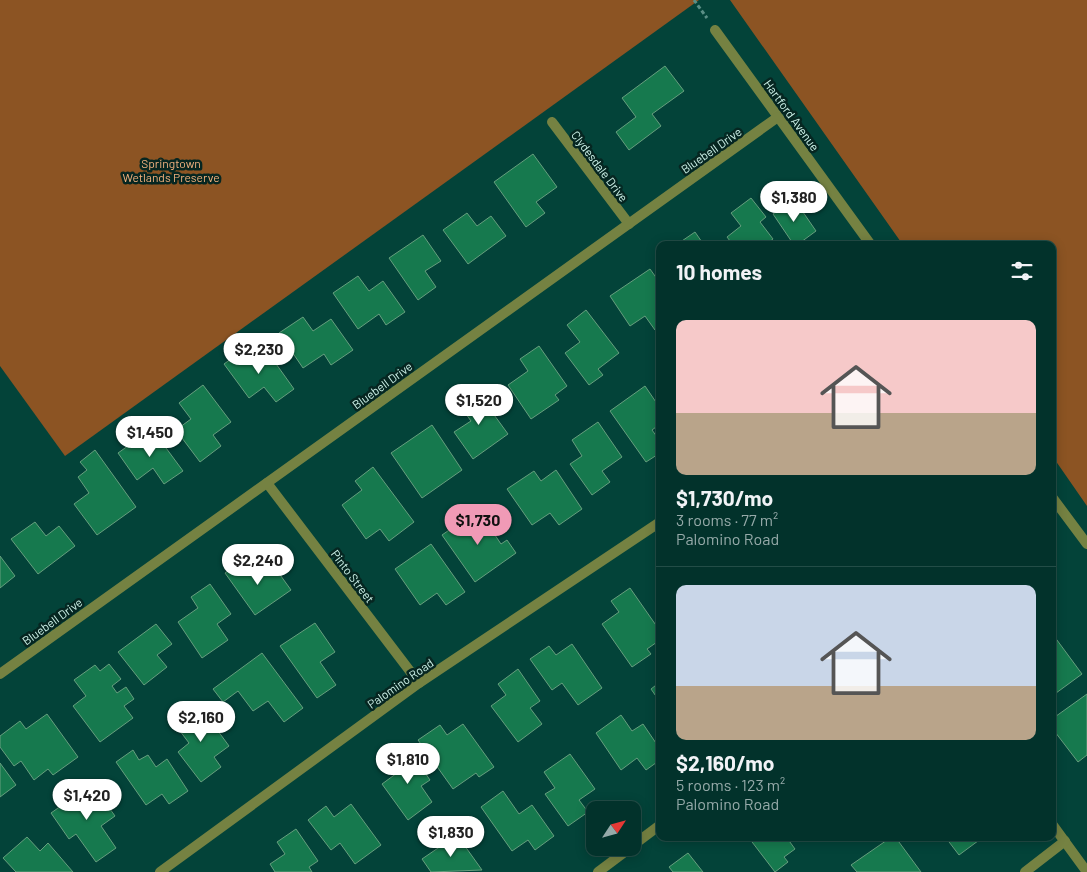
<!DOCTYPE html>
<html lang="en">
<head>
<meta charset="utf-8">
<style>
  :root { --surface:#02322b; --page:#0c3a33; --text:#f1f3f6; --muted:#96aaa9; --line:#234d47; --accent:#f09ab6 }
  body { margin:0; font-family:Barlow,sans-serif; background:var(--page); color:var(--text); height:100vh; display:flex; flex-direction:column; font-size:19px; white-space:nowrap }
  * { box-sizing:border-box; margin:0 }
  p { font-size:16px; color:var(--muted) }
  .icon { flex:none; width:28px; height:28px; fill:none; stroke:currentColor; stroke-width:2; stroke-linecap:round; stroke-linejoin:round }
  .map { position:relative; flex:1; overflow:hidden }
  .details { position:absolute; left:656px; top:241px; width:400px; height:600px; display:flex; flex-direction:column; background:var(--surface); border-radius:10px; box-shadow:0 2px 12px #0003,0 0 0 1px var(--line) }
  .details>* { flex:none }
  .needle { width:32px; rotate:54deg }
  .buttons { position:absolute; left:586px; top:801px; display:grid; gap:10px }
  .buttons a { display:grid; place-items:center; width:55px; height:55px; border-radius:10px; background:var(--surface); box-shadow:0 2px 12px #0003,0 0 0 1px var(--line); font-size:25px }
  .price { position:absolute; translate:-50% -42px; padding:0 11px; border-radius:18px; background:#fff; color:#222; font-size:16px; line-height:32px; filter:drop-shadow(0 1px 2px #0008) }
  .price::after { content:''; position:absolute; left:50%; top:30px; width:15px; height:11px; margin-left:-8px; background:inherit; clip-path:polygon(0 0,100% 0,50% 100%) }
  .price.on { background:var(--accent); color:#111 }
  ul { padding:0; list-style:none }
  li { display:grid; align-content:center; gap:10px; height:265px; padding:0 20px }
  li+li { border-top:1px solid var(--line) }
  li span { display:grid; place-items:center; height:155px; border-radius:10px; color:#555 }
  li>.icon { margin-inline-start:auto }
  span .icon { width:90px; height:90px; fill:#fffc; stroke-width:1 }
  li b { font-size:21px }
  h2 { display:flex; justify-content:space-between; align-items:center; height:60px; padding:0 20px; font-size:21px }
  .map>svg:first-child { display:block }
  .green { fill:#8c5423 }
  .building { fill:#16794e; stroke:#669f7e }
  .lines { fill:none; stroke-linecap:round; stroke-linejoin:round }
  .path { stroke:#5b8f86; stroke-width:3; stroke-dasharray:4 2.5; stroke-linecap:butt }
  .street { stroke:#758242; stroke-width:10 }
  .labels { text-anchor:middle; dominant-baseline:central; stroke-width:5; stroke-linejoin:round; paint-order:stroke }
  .street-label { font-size:12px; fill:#cef2e9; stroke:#062621 }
  .park-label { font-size:12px; fill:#f3b27f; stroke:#062621 }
</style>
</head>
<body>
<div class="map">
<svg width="1087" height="872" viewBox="0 0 1087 872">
  <rect width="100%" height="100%" fill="#034339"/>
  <g class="green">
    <polygon points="0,0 699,0 65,456 0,366"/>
    <polygon points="730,0 1087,0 1087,506 1053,457 1052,245 903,245"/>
  </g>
  <g class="building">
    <polygon points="665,66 684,91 652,114 661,126 629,150 616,132 636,117 622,98"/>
    <polygon points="533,154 557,187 536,202 545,213 526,227 494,182"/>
    <polygon points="751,198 766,217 760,222 773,239 765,245 733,245 727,237 741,226 731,213"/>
    <polygon points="794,199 816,231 797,245 794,245 773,214"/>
    <polygon points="467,213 477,226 491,216 506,236 468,264 443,230"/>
    <polygon points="695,232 704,245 676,245"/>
    <polygon points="423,235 441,261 425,271 436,287 418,300 389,258"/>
    <polygon points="650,269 660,283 660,327 655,330 645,316 630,326 610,296"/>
    <polygon points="358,276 369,291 383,281 405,312 386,325 379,314 358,329 333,293"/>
    <polygon points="586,310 619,353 598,369 603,375 589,385 565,353 580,342 567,325"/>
    <polygon points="303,317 313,331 331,319 353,350 331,365 324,354 303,368 279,333"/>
    <polygon points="539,346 567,386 555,395 559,400 531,419 508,385 528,371 520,359"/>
    <polygon points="264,347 294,389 276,402 264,387 249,398 224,364 242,351 248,359"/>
    <polygon points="203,385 231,422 213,435 221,446 200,462 176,430 191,419 179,403"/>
    <polygon points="645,386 660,408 660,424 652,430 660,441 660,453 646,462 610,411"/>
    <polygon points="476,390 508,434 473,459 454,432 471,421 458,403"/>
    <polygon points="598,422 622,457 602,471 610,482 592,495 570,464 582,456 572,440"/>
    <polygon points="432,425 462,470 422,498 391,453"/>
    <polygon points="152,429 183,471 164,484 153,468 137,480 118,453"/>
    <polygon points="95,450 136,507 97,535 74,504 89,493 78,477 87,470 80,462"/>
    <polygon points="373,467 414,522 389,541 380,529 366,539 342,505 362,490 355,481"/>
    <polygon points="556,470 582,509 559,525 550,513 532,525 507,489 534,471 541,481"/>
    <polygon points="478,510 501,544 507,540 516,553 475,582 442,535"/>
    <polygon points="35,522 46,536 59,526 75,546 38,574 11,539"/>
    <polygon points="431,544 465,592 446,605 437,593 420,605 395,569"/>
    <polygon points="0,556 15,576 0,588"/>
    <polygon points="244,559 256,576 273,565 291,590 255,615 225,573"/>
    <polygon points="210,584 231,614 217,624 228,640 202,658 178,622 198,608 191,597"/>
    <polygon points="630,588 660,631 660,640 647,649 651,654 632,667 602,624 619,612 611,601"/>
    <polygon points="315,623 335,652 320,662 336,685 317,698 280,646"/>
    <polygon points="156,624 172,644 157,655 167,667 144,685 118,652"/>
    <polygon points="1054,636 1082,674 1052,696 1052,637"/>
    <polygon points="572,644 602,688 578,705 562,683 552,690 530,659 549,646 556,655"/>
    <polygon points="262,653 303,708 284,722 268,701 253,711 238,691 223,702 213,689"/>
    <polygon points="109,664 121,679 112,686 117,693 126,687 134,699 124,706 133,718 100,742 73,706 86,696 74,680 95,665 100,671"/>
    <polygon points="518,669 540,701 530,708 542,724 518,742 491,706 506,695 498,684"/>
    <polygon points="660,682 660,702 651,689"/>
    <polygon points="1087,694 1087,755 1078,762 1052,728 1052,719"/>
    <polygon points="199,705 229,746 214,757 221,767 201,782 178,752 189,743 174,723"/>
    <polygon points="47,714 78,757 53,775 48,769 34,780 21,761 14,766 0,747 0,736 20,721 26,729"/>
    <polygon points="621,715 632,731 643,724 660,749 660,760 646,770 637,758 621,770 596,733"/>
    <polygon points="463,724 494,767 479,777 476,773 453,789 418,740 440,725 447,735"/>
    <polygon points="408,748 430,780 421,786 432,802 408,820 382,784 397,773 389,761"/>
    <polygon points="133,750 139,760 148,755 156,767 167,759 188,791 169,804 162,794 146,805 116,762"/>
    <polygon points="570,754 595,789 579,800 588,812 568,826 545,794 555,788 544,772"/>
    <polygon points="0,763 16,785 0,797"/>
    <polygon points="92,784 115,816 101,826 116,848 96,862 76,834 69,839 51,813"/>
    <polygon points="503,791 519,814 532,805 554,836 535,850 528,840 512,851 481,807"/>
    <polygon points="351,804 381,845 355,864 340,843 331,850 308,820 326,806 334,817"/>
    <polygon points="296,829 318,861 309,867 312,872 275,872 270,864 285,854 277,842"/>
    <polygon points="457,835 482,870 431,872 422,859"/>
    <polygon points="27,837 40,851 48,843 73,872 16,872 3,858"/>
    <polygon points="749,838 787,838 795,849 784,857 788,862 775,872"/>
    <polygon points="890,838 896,838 921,872 857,872 851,865"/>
    <polygon points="946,838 982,838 959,855"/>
    <polygon points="688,853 703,872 673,872 669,867"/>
  </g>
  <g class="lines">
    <polyline class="path" points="694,0 707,18"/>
    <g class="street">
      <polyline points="715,30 871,245"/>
      <polyline points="552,122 629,224"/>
      <polyline points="267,483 419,683"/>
      <polyline points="1052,497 1087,544"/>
      <polyline points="0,674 778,117"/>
      <polyline points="1052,824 1087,872"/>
      <polyline points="632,846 660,825"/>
      <polyline points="160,872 419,683 660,522"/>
      <polyline points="598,872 630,848"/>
      <polyline points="1025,872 1065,841"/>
    </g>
  </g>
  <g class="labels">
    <g class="street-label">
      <text transform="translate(792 115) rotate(54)">Hartford Avenue</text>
      <text transform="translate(711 150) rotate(-35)">Bluebell Drive</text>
      <text transform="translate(600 166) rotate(53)">Clydesdale Drive</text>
      <text transform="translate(382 385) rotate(-36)">Bluebell Drive</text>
      <text transform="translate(353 576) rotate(53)">Pinto Street</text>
      <text transform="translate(52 621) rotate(-36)">Bluebell Drive</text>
      <text transform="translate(400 683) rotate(-35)">Palomino Road</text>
    </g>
    <g class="park-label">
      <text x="171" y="163">Springtown<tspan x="171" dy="14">Wetlands Preserve</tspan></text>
    </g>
  </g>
</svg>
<div class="buttons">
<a><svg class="needle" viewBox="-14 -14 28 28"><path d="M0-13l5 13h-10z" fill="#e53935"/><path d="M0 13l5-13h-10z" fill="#96aaa9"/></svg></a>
</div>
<b class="price" style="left:794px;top:223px">$1,380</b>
<b class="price" style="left:259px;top:375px">$2,230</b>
<b class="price" style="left:479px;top:426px">$1,520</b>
<b class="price" style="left:150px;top:458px">$1,450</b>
<b class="price on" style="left:478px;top:546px">$1,730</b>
<b class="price" style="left:258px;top:586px">$2,240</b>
<b class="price" style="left:201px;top:743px">$2,160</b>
<b class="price" style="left:408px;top:785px">$1,810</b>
<b class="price" style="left:87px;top:821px">$1,420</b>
<b class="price" style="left:451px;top:858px">$1,830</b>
<section class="details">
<h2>10 homes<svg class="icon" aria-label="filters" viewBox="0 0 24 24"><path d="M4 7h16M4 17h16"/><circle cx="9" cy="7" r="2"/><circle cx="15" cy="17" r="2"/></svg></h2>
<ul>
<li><span style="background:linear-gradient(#f6c9c9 60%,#b9a48a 0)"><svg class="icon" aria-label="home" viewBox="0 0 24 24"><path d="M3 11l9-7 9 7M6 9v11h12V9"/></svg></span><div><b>$1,730/mo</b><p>3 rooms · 77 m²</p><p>Palomino Road</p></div></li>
<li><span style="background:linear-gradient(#c9d6e8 65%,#b9a48a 0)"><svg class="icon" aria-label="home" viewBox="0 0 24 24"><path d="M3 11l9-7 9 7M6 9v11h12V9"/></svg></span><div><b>$2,160/mo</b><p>5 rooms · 123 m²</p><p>Palomino Road</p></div></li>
</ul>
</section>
</div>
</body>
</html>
